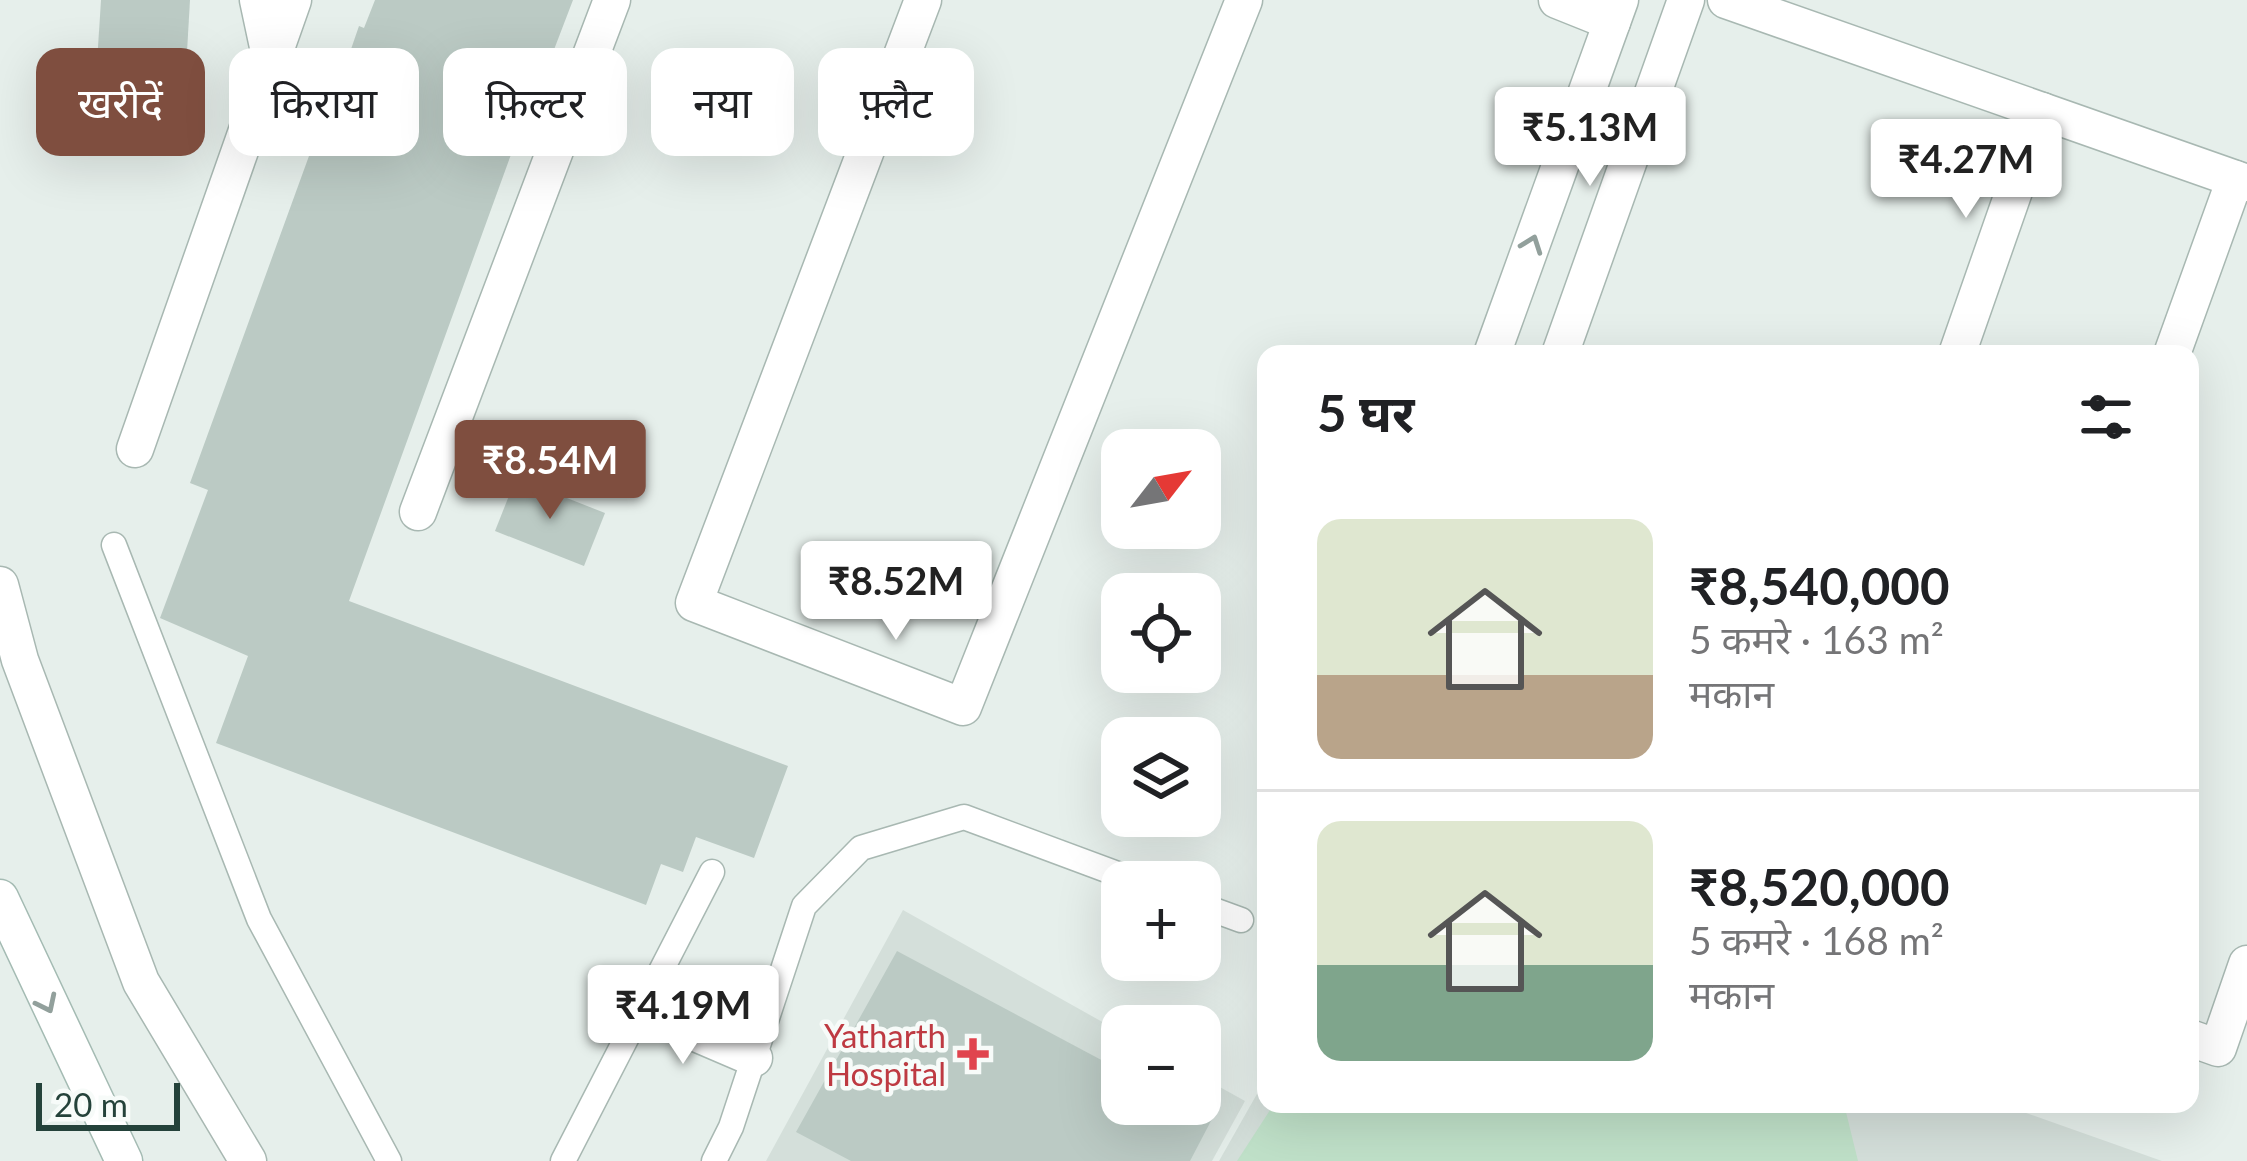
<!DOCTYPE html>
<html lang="hi">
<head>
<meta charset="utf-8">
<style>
  :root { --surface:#fff; --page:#f2f2f2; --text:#202124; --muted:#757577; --line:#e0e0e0; --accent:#7f4e3f }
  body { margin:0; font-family:Lato,"Noto Sans Devanagari",sans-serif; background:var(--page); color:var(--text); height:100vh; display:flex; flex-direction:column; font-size:45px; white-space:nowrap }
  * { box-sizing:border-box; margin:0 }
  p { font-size:39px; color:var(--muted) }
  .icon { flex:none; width:66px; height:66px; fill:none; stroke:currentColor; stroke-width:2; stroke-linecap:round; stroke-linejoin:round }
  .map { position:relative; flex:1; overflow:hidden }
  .panel { position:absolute; left:1257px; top:345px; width:942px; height:768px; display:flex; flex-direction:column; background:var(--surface); border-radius:24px; box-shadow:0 12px 48px #0002 }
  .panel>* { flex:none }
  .banner { position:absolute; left:36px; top:48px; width:1041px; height:108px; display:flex; gap:24px }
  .needle { width:78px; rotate:59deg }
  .fabs { position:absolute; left:1101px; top:429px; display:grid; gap:24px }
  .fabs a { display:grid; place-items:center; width:120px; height:120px; border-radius:24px; background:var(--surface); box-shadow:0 12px 48px #0002; font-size:60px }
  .scale { position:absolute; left:36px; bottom:30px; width:144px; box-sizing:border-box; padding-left:12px; border:6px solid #24423a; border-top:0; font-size:33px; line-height:42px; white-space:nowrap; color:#24423a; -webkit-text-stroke:9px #f7fbf9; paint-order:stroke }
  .price { position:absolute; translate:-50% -102px; padding:0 27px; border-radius:12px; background:#fff; color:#222; font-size:39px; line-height:78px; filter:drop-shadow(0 3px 6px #0008) }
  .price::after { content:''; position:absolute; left:50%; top:72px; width:36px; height:27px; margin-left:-18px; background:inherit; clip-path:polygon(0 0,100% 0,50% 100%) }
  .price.on { background:var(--accent); color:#fff }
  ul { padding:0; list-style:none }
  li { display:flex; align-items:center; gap:36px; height:300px; padding:0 60px }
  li+li { border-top:3px solid var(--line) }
  li span { display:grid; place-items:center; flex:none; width:336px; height:240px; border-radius:24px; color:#555 }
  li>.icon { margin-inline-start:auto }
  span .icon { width:144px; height:144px; fill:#fffc; stroke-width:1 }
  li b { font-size:51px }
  h2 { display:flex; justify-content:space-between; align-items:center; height:144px; padding:0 60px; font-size:51px }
  .pill { padding:0 42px; border-radius:24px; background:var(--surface); box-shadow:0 12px 48px #0002; font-size:42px; line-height:108px }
  .pill.on { background:var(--accent); color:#fff }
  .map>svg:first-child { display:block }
  .built { fill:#d4dfda }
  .green { fill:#bfe0c8 }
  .building { fill:#bbcac4 }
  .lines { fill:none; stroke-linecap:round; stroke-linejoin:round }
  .lane-casing { stroke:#a8b8b2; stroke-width:27 }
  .street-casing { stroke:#a8b8b2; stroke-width:39 }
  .secondary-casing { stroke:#a4bbb3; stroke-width:39 }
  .lane { stroke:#fff; stroke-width:24 }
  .street { stroke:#fff; stroke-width:36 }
  .secondary { stroke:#fff; stroke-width:36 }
  .oneway { stroke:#92a09c }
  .health-dot { fill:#e0444e; stroke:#f7fbf9; stroke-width:4.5 }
  .labels { text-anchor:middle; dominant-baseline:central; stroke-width:9; stroke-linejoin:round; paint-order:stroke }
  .health-label { font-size:33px; fill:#be3a42; stroke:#f7fbf9; text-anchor:end }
</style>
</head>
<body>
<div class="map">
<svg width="2247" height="1161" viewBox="0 0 2247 1161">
  <rect width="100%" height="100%" fill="#e6efeb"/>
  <g class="built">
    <polygon points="903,910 1122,1033 1122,1104 1200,1104 1200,1076 1245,1101 1212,1161 766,1161"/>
    <polygon points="1266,1078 1266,1104 2001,1104 2162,1161 1219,1161"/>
  </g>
  <polygon class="green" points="1274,1104 1844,1104 1858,1161 1237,1161"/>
  <g class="building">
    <polygon points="101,0 190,0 186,69 97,63"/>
    <polygon points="375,0 573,0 542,81 538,80 349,601 788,766 754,858 696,837 683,872 661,864 646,905 216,743 248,656 160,618 208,490 190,483 317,134 321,136 359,26 364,28"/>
    <polygon points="516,478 605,513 584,566 495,531"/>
    <polygon points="897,951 1122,1071 1122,1104 1184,1104 1212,1119 1190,1161 851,1161 796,1132"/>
  </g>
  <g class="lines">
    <defs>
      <g id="lane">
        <polyline points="114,545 259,919 389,1161"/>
        <polyline points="1200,905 1241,920"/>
        <polyline points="563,1161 712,872"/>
        <polyline points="714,1161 731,1127 804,906 861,848 964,817 1139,882"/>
      </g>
      <g id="street">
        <polyline points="258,0 271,61"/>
        <polyline points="923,0 694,603 963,707 1244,0"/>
        <polyline points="1557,0 1612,22"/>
        <polyline points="1726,0 2247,183"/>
        <polyline points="1492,354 1620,0"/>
        <polyline points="1560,354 1686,0"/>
        <polyline points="1957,354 2042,111"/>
        <polyline points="2172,354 2235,179"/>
        <polyline points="135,449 293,0"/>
        <polyline points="418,512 612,0"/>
        <polyline points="0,585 20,660 141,982 248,1161"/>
        <polyline points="642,1010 754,1058"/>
        <polyline points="2190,1038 2218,1048 2247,964"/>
      </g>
      <polyline id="secondary" points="0,898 124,1161"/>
    </defs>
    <use href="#lane" class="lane-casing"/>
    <use href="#street" class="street-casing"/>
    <use href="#secondary" class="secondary-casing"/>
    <use href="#lane" class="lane"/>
    <use href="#street" class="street"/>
    <use href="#secondary" class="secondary"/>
  </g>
  <defs><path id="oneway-chevron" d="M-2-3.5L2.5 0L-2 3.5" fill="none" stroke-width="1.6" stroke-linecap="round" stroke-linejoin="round" transform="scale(3)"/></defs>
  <g class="oneway">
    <use href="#oneway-chevron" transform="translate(1532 244) rotate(-70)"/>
    <use href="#oneway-chevron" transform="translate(47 1004) rotate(64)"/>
  </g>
  <path class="health-dot" d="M967 1036h12v12h12v12h-12v12h-12v-12h-12v-12h12z"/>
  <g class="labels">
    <g class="health-label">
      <text x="946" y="1035">Yatharth<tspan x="946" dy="38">Hospital</tspan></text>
    </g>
  </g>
</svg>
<div class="fabs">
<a><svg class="needle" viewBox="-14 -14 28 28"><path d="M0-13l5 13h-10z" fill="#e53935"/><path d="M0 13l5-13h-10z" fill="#757577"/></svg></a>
<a><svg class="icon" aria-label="locate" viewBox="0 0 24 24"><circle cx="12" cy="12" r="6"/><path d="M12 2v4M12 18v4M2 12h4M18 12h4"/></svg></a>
<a><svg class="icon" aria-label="layers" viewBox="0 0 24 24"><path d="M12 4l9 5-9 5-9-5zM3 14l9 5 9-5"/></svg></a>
<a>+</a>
<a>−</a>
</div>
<div class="scale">20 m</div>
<b class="price" style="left:1590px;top:189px">₹5.13M</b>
<b class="price" style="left:1966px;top:221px">₹4.27M</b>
<b class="price on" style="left:550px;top:522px">₹8.54M</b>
<b class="price" style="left:896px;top:643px">₹8.52M</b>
<b class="price" style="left:683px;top:1067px">₹4.19M</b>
<div class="banner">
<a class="pill on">खरीदें</a>
<a class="pill">किराया</a>
<a class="pill">फ़िल्टर</a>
<a class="pill">नया</a>
<a class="pill">फ़्लैट</a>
</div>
<section class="panel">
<h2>5 घर<svg class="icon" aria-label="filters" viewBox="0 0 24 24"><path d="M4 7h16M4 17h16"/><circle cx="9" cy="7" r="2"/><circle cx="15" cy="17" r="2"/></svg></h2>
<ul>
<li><span style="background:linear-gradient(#dfe7d0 65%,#b9a48a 0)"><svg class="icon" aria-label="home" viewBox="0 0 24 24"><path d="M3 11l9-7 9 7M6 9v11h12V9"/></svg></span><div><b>₹8,540,000</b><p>5 कमरे · 163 m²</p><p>मकान</p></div></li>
<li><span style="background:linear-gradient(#dfe7d0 60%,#7fa58c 0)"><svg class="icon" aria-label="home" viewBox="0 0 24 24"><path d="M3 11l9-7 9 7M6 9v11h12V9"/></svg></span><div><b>₹8,520,000</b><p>5 कमरे · 168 m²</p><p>मकान</p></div></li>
</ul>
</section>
</div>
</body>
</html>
